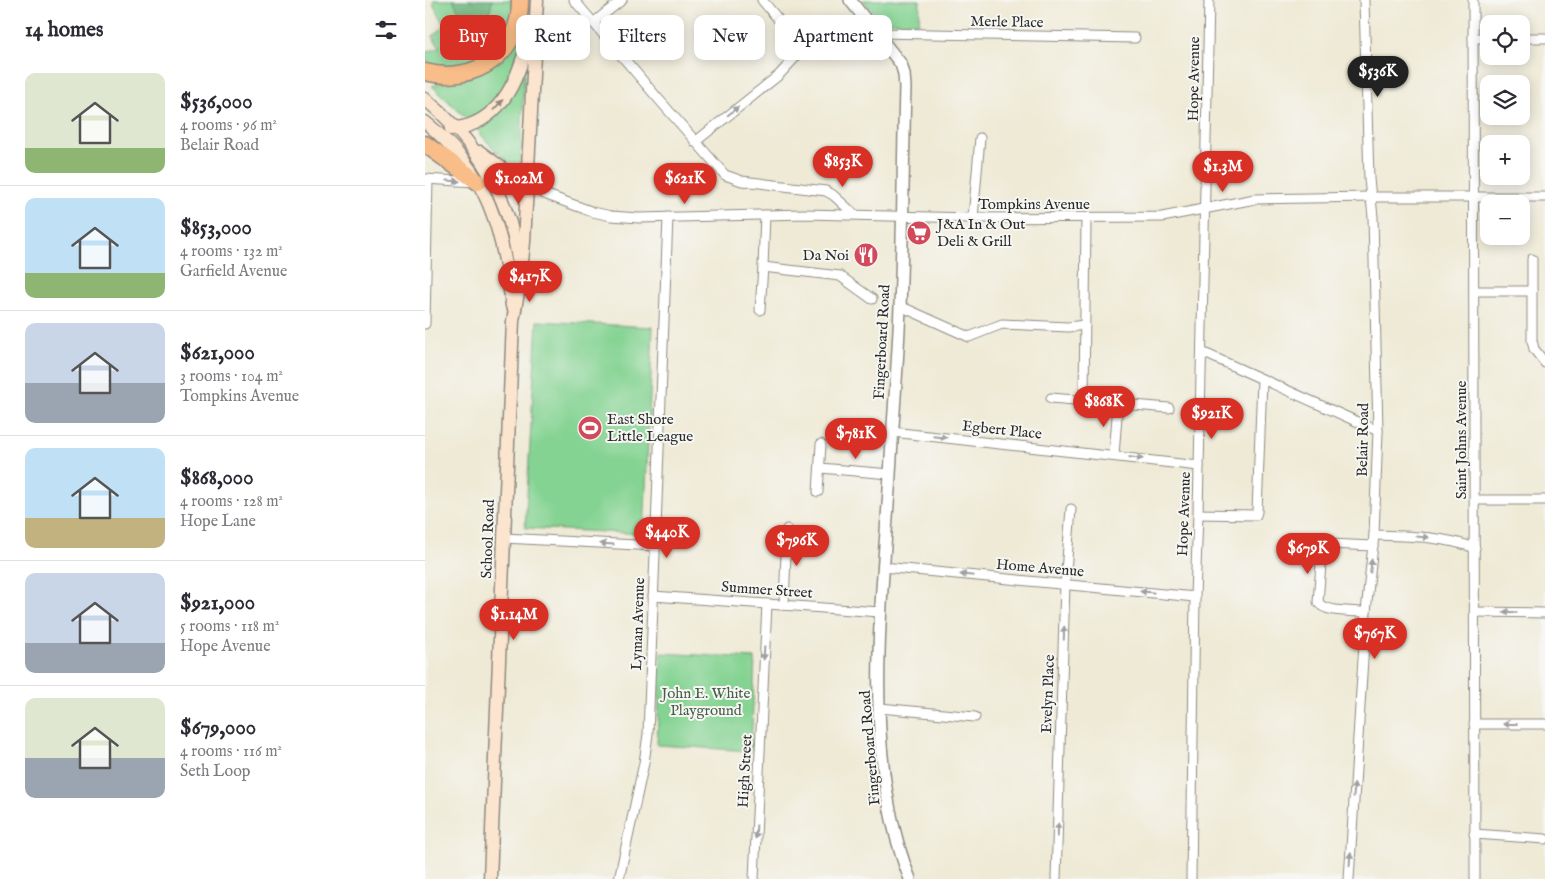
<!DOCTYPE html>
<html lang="en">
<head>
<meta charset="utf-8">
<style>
  :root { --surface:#fff; --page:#f2f2f3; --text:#2b2b33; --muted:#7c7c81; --line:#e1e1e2; --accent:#d93025 }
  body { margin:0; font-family:"IM FELL English",serif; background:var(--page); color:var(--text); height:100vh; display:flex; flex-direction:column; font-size:19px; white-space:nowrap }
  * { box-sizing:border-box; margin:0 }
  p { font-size:16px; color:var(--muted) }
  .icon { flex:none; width:28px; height:28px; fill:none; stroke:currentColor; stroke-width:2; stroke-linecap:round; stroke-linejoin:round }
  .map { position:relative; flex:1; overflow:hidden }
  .panel { display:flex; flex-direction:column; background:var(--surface); width:425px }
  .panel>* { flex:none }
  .banner { position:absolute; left:15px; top:15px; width:475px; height:45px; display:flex; gap:10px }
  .controls { position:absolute; left:1055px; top:15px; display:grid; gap:10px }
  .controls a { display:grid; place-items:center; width:50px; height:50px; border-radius:10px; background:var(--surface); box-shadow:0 2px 12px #0003; font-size:25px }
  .price { position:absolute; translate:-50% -42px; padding:0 11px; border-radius:18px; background:var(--accent); color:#fff; font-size:16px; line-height:32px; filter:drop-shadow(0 1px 2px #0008) }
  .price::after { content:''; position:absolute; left:50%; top:30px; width:15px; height:11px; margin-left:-8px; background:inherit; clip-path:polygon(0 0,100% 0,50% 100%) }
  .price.selected { background:#222; color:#fff }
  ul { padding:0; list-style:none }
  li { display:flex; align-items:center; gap:15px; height:125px; padding:0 25px }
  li+li { border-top:1px solid var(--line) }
  li span { display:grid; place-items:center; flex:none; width:140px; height:100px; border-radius:10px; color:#555 }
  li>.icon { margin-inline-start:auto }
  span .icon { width:60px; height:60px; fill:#fffc; stroke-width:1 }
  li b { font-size:21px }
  h2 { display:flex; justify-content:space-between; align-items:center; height:60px; padding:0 25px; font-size:21px }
  .pill { padding:0 18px; border-radius:10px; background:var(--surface); box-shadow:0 2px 12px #0003; font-size:18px; line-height:45px }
  .pill.selected { background:var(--accent); color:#fff }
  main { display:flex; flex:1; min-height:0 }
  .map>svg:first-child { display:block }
  .green { fill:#84d392; stroke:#587f5e }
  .forest { fill:#6bb57c; stroke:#4b7054 }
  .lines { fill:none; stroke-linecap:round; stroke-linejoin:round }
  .minor-casing { stroke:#8d8a80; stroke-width:11 }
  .tertiary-casing { stroke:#8d8a80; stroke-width:14 }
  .secondary-casing { stroke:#8d8a80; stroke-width:15 }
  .motorway-casing { stroke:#8d8a80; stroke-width:19 }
  .minor { stroke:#fff; stroke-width:9 }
  .tertiary { stroke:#fff; stroke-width:11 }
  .secondary { stroke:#fce5cf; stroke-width:12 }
  .motorway { stroke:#f8bd88; stroke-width:16 }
  .oneway { fill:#94887d }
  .oneway2 { fill:#a0a0a0 }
  .labels { text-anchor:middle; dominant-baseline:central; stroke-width:4; stroke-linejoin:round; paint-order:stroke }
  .street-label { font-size:15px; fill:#2b2b2b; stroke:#f6f6f2 }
  .poi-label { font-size:15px; fill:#2b2b2b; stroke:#f6f6f2; text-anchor:start }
  .park-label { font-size:15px; fill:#465d4a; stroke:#f6f6f2 }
</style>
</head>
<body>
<main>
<section class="panel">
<h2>14 homes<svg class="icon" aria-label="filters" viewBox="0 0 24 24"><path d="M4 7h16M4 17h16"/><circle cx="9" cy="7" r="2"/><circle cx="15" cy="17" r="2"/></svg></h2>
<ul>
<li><span style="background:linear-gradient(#dfe7d0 75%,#8fb573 0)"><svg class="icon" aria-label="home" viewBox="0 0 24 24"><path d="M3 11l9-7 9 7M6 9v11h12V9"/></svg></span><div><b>$536,000</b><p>4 rooms · 96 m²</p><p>Belair Road</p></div></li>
<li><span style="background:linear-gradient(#bfe0f5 75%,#8fb573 0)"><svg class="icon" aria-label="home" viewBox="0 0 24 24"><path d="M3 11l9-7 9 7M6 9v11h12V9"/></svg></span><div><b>$853,000</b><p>4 rooms · 132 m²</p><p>Garfield Avenue</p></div></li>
<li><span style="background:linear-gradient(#c9d6e8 60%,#9aa5b1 0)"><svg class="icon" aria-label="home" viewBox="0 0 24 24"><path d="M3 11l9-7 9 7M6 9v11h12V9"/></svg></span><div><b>$621,000</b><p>3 rooms · 104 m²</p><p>Tompkins Avenue</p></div></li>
<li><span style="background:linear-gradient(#bfe0f5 70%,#c2b280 0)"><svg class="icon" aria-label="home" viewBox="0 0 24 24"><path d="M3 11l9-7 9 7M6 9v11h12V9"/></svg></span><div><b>$868,000</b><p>4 rooms · 128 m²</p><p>Hope Lane</p></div></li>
<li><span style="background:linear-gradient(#c9d6e8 70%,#9aa5b1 0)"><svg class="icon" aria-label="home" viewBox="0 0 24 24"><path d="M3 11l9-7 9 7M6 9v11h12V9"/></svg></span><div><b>$921,000</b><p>5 rooms · 118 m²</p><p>Hope Avenue</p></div></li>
<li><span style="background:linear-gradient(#dfe7d0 60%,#9aa5b1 0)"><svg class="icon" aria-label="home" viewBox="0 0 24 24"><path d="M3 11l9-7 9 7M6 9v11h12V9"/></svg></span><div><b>$679,000</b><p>4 rooms · 116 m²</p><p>Seth Loop</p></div></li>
</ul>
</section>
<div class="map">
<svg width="1120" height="879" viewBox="0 0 1120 879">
  <rect width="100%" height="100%" fill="#f6f6f2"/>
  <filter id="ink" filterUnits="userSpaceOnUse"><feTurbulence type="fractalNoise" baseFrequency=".02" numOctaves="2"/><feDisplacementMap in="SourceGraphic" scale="10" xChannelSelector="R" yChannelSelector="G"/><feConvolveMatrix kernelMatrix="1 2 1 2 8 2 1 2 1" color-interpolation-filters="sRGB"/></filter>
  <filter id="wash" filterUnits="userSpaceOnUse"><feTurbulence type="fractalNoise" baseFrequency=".0096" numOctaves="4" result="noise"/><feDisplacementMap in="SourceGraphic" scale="20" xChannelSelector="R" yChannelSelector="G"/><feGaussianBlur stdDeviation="1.12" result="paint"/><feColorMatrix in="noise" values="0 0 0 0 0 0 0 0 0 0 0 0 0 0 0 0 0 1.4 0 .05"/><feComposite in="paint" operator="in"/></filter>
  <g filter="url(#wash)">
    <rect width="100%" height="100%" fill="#efead6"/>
    <g class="green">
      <path d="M 8,0 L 28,0 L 40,22 L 27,47 C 45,37 65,22 67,0 L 87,0 C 86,28 69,59 39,66 C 28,68 16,67 4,66 L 5,62 L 0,61 L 0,52 L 15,48 L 7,36 L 17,28 L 18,23 L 9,6 Z"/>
      <polygon points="438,0 495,0 494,23 457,22"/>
      <path d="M 94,35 L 98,37 C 91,62 73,114 42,119 L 7,86 L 17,82 Z"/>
      <path d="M 100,59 L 95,169 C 81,163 60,141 51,128 Z"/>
      <polygon points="112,321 228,327 219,534 100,528"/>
      <polygon points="236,653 330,658 326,751 232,745"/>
    </g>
    <path class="forest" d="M 28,0 L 67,0 C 65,23 44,37 26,48 L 40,22 Z"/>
  </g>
  <g filter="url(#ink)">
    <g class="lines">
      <defs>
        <g id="minor">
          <polyline points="149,0 230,95 300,175 317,181 401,191 408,195 429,214"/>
          <polyline points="1048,0 1050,879"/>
          <polyline points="168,23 197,0"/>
          <polyline points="453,33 710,38"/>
          <polyline points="1048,38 1064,38"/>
          <polyline points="1096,38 1120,38"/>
          <polyline points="270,142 354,75 378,49 337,0"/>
          <polyline points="0,179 50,182"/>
          <polyline points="101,186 122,195 168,212 186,216 214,218 380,214 548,218 737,217 830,199 946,197 1120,197"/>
          <polyline points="340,215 338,267 415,276 447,299"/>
          <polyline points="548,218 555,138"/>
          <polyline points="1107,259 1107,340 1109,349 1120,363"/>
          <polyline points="1049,291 1107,291"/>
          <polyline points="475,306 544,337 577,324 643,327 660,325"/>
          <polyline points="335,310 338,267"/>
          <polyline points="0,324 3,179"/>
          <polyline points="777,352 953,431"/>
          <polyline points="626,398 744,408"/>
          <polyline points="659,401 661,219"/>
          <polyline points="467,432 774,466"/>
          <polyline points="689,455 693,404"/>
          <polyline points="395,468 465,474"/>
          <polyline points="393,492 396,444"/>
          <polyline points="1050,500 1120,500"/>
          <polyline points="773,514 831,515 832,512 837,380"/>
          <path d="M 949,535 C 983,536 1017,536 1050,548"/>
          <polyline points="79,538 230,546"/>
          <polyline points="458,567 770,597"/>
          <polyline points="228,596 455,612"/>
          <polyline points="359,605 362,529"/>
          <path d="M 941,612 C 929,611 899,613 893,602 L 897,552 L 902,545 L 905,544 L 948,546"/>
          <polyline points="1050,612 1120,613"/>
          <polyline points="455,708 550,717"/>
          <polyline points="1049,724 1120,724"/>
          <polyline points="1049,834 1120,839"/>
          <polyline points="194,879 219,763 223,734 243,217"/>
          <polyline points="329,879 342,604"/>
          <polyline points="631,879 640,584 646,509"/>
          <polyline points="766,879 770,597 773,514 784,0"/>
          <polyline points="924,879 941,612 949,535 953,431 948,217 944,179 939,0"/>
        </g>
        <path id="tertiary" d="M 425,0 L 476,64 L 479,74 L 480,87 C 478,160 478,234 475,307 C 473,363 468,419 465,475 C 457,604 436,756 485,879"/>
        <g id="secondary">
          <path d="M 0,99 C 51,141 83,192 93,259"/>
          <path d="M 0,122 C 63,172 78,229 87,306"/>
          <path d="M 26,129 C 32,128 39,127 45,125 C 84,111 96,67 106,32"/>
          <polyline points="55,152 101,186"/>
          <polyline points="65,879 88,321 95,281 99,242 112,0"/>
        </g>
        <g id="motorway">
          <path d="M 0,72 C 50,85 96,53 95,0"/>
          <polyline points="0,144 53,182"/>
        </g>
      </defs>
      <use href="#minor" class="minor-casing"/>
      <use href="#tertiary" class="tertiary-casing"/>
      <use href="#secondary" class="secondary-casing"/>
      <use href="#motorway" class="motorway-casing"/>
      <use href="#minor" class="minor"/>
      <use href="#tertiary" class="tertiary"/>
      <use href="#secondary" class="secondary"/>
      <use href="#motorway" class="motorway"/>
    </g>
    <defs><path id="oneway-solid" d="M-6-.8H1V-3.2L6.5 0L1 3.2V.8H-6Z" transform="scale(1.25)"/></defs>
    <use class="oneway" href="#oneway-solid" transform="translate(73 105) rotate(-48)"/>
    <g class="oneway2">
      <use href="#oneway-solid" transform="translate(308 111) rotate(-39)"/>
      <use href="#oneway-solid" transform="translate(28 181) rotate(4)"/>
      <use href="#oneway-solid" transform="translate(515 437) rotate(6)"/>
      <use href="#oneway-solid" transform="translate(711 458) rotate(7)"/>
      <use href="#oneway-solid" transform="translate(997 537) rotate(6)"/>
      <use href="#oneway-solid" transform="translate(182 544) rotate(-177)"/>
      <use href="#oneway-solid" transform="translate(946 566) rotate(-84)"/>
      <use href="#oneway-solid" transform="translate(542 575) rotate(-175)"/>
      <use href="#oneway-solid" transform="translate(722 592) rotate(-174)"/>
      <use href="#oneway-solid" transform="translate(1085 612) rotate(-179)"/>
      <use href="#oneway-solid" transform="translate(639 633) rotate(-88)"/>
      <use href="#oneway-solid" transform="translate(339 653) rotate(93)"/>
      <use href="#oneway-solid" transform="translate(1085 724) rotate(-180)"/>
      <use href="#oneway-solid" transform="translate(929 790) rotate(-86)"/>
      <use href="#oneway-solid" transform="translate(633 830) rotate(-88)"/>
      <use href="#oneway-solid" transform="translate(331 832) rotate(93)"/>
      <use href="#oneway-solid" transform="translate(925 859) rotate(-86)"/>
    </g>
  </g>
  <defs>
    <symbol id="supermarket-disc" viewBox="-11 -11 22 22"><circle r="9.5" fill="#d1495b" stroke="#f6f6f2"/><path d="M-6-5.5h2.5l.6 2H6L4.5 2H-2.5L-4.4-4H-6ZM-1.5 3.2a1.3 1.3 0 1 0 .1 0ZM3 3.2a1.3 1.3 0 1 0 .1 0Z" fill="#fff"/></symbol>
    <symbol id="restaurant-disc" viewBox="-11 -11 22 22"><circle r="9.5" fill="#d1495b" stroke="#f6f6f2"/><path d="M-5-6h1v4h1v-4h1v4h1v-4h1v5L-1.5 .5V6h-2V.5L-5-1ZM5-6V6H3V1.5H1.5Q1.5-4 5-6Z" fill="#fff"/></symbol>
    <symbol id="stadium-disc" viewBox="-11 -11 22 22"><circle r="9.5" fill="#d1495b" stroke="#f6f6f2"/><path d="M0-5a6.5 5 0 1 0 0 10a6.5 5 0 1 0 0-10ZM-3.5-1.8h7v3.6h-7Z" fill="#fff"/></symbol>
  </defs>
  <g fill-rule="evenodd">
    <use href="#supermarket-disc" x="480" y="219" width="28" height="28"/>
    <use href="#restaurant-disc" x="427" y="241" width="28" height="28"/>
    <use href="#stadium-disc" x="151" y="414" width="28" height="28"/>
  </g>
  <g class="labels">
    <g class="street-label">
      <text transform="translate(582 22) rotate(1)">Merle Place</text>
      <text transform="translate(769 79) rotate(-89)">Hope Avenue</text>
      <text x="609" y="204">Tompkins Avenue</text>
      <text transform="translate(457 342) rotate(-87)">Fingerboard Road</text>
      <text transform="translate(577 430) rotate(6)">Egbert Place</text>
      <text transform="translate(938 440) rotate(-89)">Belair Road</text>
      <text transform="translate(1036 440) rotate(-90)">Saint Johns Avenue</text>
      <text transform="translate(759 514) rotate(-88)">Hope Avenue</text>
      <text transform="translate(63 539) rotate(-88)">School Road</text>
      <text transform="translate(615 568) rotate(5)">Home Avenue</text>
      <text transform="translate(342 590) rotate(4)">Summer Street</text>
      <text transform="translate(213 624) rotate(-88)">Lyman Avenue</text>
      <text transform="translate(623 694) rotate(-88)">Evelyn Place</text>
      <text transform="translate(445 748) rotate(-95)">Fingerboard Road</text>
      <text transform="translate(320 771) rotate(-87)">High Street</text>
    </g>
    <g class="poi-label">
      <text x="512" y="224">J&amp;A In &amp; Out<tspan x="512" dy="17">Deli &amp; Grill</tspan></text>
      <text x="424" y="255" text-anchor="end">Da Noi</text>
      <text x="182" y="419">East Shore<tspan x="182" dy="17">Little League</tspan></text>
    </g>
    <g class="park-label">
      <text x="281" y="693">John E. White<tspan x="281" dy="17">Playground</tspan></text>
    </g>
  </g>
</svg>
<div class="controls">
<a><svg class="icon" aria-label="locate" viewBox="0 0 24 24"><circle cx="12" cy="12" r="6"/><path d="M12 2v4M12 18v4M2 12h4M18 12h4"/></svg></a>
<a><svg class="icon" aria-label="layers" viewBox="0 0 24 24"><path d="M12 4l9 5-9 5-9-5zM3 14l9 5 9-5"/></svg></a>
<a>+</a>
<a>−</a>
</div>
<b class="price selected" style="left:953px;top:98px">$536K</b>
<b class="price" style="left:418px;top:188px">$853K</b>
<b class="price" style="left:798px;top:193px">$1.3M</b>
<b class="price" style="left:94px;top:205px">$1.02M</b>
<b class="price" style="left:260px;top:205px">$621K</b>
<b class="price" style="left:105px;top:303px">$417K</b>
<b class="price" style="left:679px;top:428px">$868K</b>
<b class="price" style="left:787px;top:440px">$921K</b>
<b class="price" style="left:431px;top:460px">$781K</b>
<b class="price" style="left:242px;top:559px">$440K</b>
<b class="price" style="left:372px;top:567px">$796K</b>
<b class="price" style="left:883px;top:575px">$679K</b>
<b class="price" style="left:89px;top:641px">$1.14M</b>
<b class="price" style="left:950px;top:660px">$767K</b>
<div class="banner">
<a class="pill selected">Buy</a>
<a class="pill">Rent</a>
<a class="pill">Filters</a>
<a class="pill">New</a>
<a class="pill">Apartment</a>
</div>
</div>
</main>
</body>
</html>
